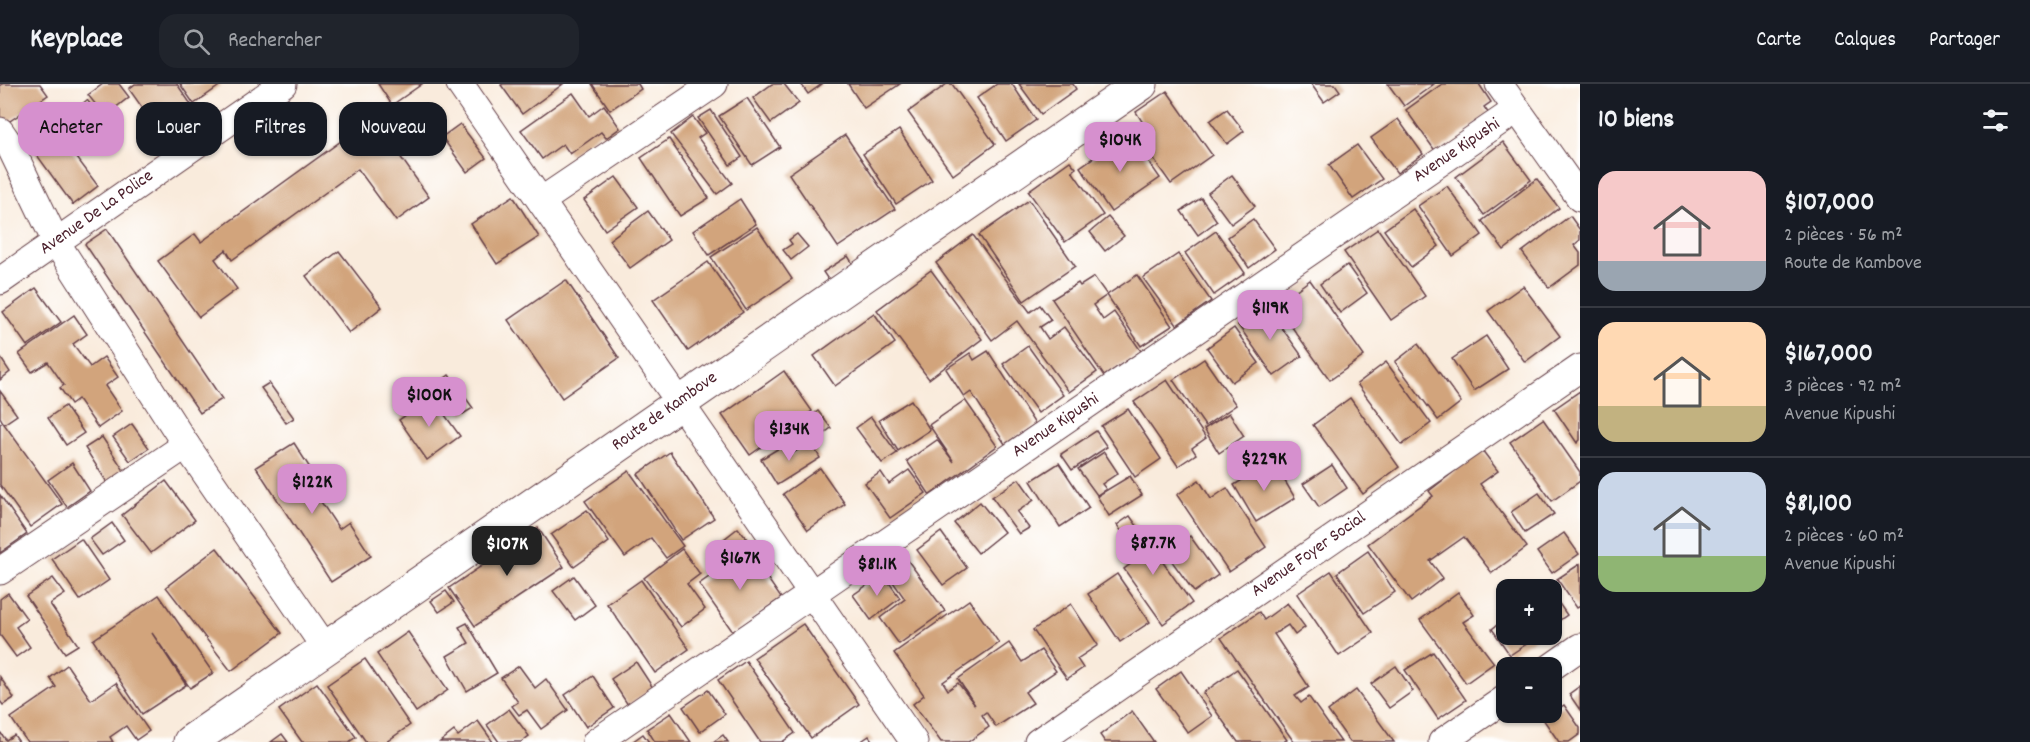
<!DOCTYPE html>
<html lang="fr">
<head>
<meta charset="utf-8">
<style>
  :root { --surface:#171b24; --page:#20242c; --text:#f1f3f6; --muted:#9ea1a6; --line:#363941; --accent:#d690ce }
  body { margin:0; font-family:Dekko,sans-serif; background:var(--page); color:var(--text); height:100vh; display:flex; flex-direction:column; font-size:22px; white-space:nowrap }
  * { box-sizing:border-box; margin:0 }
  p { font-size:20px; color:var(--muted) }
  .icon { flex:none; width:33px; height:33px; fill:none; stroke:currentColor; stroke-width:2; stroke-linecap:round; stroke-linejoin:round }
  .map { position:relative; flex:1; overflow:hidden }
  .sheet { display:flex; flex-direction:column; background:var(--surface); width:450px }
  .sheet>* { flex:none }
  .hud { position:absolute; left:18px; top:18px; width:570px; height:54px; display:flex; gap:12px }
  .buttons { position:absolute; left:1496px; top:495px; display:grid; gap:12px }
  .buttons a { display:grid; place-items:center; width:66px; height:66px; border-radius:12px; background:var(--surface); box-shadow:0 2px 4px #0004; font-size:30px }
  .price { position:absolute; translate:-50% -51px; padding:0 14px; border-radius:12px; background:var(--accent); color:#111; font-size:20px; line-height:39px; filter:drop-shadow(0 2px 3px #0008) }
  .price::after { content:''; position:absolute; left:50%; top:36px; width:18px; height:14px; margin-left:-9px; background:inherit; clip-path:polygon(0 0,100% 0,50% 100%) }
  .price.current { background:#222; color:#fff }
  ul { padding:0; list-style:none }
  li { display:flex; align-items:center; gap:18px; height:150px; padding:0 18px }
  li+li { border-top:2px solid var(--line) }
  li span { display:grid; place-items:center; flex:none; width:168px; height:120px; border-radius:18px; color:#555 }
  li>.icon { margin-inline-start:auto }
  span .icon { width:72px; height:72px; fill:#fffc; stroke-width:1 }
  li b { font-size:26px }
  h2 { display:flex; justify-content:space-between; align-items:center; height:72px; padding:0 18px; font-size:26px }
  .tag { padding:0 21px; border-radius:18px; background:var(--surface); box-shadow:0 2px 4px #0004; font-size:21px; line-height:54px }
  .tag.current { background:var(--accent); color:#111 }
  header { display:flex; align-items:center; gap:36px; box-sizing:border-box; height:84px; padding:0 30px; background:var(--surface); border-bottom:2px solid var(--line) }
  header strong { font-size:28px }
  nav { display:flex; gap:33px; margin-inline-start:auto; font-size:21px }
  .search { width:420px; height:54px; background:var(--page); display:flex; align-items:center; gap:15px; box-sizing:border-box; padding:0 21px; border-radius:18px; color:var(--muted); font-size:22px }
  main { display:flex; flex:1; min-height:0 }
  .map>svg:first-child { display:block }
  .building { fill:#d2a47c }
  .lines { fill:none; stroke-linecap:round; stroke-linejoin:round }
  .street-casing { stroke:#643e46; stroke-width:29 }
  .secondary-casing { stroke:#643e46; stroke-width:35 }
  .street { stroke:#fff; stroke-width:27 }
  .secondary { stroke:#fff; stroke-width:33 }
  .labels { text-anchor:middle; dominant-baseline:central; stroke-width:4.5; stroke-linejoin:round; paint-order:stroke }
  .street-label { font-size:18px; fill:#4a1f2b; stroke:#fff }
</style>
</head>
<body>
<header>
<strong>Keyplace</strong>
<div class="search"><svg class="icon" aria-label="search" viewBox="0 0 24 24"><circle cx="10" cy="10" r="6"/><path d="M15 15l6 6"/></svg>Rechercher</div>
<nav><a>Carte</a><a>Calques</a><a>Partager</a></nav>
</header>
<main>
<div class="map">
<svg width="1580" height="658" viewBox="0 0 1580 658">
  <rect width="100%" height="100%" fill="#fff"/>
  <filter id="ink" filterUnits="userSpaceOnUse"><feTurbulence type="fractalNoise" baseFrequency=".0167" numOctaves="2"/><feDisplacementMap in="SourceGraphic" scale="12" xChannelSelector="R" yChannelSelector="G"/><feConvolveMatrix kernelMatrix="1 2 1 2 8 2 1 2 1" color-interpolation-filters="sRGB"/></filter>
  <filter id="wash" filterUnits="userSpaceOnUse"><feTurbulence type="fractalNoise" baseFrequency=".008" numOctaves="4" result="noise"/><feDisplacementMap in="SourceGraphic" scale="24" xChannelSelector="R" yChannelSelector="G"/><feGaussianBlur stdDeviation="1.35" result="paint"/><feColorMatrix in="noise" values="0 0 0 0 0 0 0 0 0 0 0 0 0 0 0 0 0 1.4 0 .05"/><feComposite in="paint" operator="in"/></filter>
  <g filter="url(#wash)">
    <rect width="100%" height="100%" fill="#f9ebdc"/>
    <g id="blocks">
      <g class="building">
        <polygon points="2,0 40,0 48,11 4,41 0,35 0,1"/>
        <polygon points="103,0 119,0 129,13 105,32 88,11"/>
        <polygon points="135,0 177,0 199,32 165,56 129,5"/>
        <polygon points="180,0 222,0 194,20"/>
        <polygon points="378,0 422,0 392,21"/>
        <polygon points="503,0 563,0 522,30 501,1"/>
        <polygon points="592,0 638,0 641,5 610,26"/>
        <polygon points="772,0 784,0 799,19 771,39 753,14"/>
        <polygon points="801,0 822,0 808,10"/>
        <polygon points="848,0 900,0 864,24"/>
        <polygon points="947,0 952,0 995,60 953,91 908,28"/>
        <polygon points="997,0 1012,0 1036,36 1006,57 977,14"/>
        <polygon points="1019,0 1073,0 1076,5 1041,30"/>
        <polygon points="1311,0 1335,0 1340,7 1324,18"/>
        <polygon points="1388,0 1434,0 1404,22"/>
        <polygon points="1442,0 1479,0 1491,18 1484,23 1489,30 1436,68 1406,26"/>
        <polygon points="1167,7 1212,71 1171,100 1135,49 1145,42 1136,28"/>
        <polygon points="573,9 589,32 604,21 620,44 606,54 601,48 570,70 563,60 542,75 521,46"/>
        <polygon points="747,14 780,63 752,81 719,32"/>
        <polygon points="87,16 99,31 73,52 61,37"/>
        <polygon points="1227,25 1244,47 1227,60 1210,37"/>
        <polygon points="711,26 742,73 730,81 698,34"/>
        <polygon points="45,31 98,102 73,121 21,49"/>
        <polygon points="693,33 705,49 698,54 732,99 717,110 671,50"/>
        <polygon points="373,34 429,113 396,137 358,85 232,176 226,166 215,175 237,205 199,233 158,177 195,150 201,158"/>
        <polygon points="1398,35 1423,70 1397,89 1371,54"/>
        <polygon points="460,40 486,74 467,88 442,53"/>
        <polygon points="899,46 932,96 896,120 863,70"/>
        <polygon points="1129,49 1160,94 1111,128 1080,83"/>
        <polygon points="845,51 895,125 838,163 789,90"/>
        <polygon points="669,55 709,114 680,132 641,74"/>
        <polygon points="1503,58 1531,96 1484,131 1456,93"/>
        <polygon points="1357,61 1382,95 1353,115 1329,81"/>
        <polygon points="1070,77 1076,84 1072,87 1103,131 1065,158 1028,107"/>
        <polygon points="1232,91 1255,122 1231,140 1208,109"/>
        <polygon points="616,93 638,123 605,146 584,116"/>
        <polygon points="1537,95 1559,124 1504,166 1482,137"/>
        <polygon points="1447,102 1482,151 1453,172 1418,122"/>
        <polygon points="513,112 539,153 497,180 471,140"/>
        <polygon points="1201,114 1217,137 1198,151 1181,127"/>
        <polygon points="740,115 756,140 709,171 693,147"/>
        <polygon points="1029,116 1075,182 1024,217 979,151"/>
        <polygon points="1413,125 1439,162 1411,183 1384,146"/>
        <polygon points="648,127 669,156 630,184 609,156"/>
        <polygon points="1570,132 1580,146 1580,156 1574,161 1580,169 1580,181 1549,204 1522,168"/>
        <polygon points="1108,133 1124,152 1105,167 1090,148"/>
        <polygon points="1253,135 1275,165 1249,184 1228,153"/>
        <polygon points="757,143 792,195 746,226 711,173"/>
        <polygon points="107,145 222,315 200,329 85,160"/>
        <polygon points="1378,145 1425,212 1391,236 1344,168"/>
        <polygon points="1216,147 1245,189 1214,211 1185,169"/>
        <polygon points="797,150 808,163 791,176 783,166 792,160 789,156"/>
        <polygon points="973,151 1030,228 1040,221 1051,236 1040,243 1048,255 1064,243 1097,288 1069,308 1017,237 992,256 936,179"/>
        <polygon points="339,167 382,223 349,249 306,192"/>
        <polygon points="1178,170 1211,217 1177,241 1143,194"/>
        <polygon points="848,172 853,180 829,197 823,188"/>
        <polygon points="708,178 743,228 688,267 653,216"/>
        <polygon points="1347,181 1367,209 1340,229 1320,200"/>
        <polygon points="931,186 982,255 929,295 877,226"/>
        <polygon points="1137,191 1172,242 1141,262 1107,211"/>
        <polygon points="1094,193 1107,211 1093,221 1103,236 1114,228 1141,267 1104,292 1052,215 1078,199 1080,202"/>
        <polygon points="566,196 619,274 562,314 508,236"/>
        <polygon points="1310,196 1364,272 1330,296 1276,221"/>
        <polygon points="1523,202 1560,252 1525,278 1488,227"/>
        <polygon points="36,204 61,238 27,262 3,228"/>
        <polygon points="1266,222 1302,272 1274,292 1238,241"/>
        <polygon points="874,229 895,259 835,302 814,272"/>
        <polygon points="74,231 87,250 73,260 90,283 104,273 118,293 105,302 122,327 98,344 78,315 71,320 60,304 64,301 48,278 32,288 19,270"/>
        <polygon points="1234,244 1259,279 1232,298 1207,264"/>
        <polygon points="1486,252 1508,285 1474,307 1452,275"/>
        <polygon points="1418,260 1461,318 1438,336 1395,278"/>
        <polygon points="1028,262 1063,311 1038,329 1003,280"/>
        <polygon points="988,267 1035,340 1005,360 971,308 964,313 946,285 970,269 974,276"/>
        <polygon points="0,273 10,288 0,296"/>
        <polygon points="1204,275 1236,321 1205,342 1173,296"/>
        <polygon points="1386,278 1431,339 1402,361 1357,300"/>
        <polygon points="784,287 812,327 750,371 722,331"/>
        <polygon points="449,291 473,324 463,330 440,298"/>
        <polygon points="1167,296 1206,354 1192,364 1196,370 1178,382 1134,318"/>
        <polygon points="269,299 294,334 286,339 261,304"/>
        <polygon points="0,307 17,331 4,340 62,420 30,443 0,401 0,340 3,338 4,340 0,333"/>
        <polygon points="1580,307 1580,356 1577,359 1554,325"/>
        <polygon points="432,313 460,352 427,376 399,336"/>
        <polygon points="1350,314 1399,383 1363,410 1313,341"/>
        <polygon points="911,316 930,346 898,367 879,336"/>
        <polygon points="965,316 997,362 930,411 907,377 937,356 954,378 929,341"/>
        <polygon points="65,322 84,349 66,361 48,334"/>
        <polygon points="1128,325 1161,375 1135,393 1101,342"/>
        <polygon points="818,327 831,344 818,354 811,343 786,361 781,353"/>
        <polygon points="1229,329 1244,352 1219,369 1204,345"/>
        <polygon points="871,333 897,369 882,379 856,344"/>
        <polygon points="1543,335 1580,388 1580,397 1552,417 1510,358"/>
        <polygon points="132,340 149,364 130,377 113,353"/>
        <polygon points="1096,347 1107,363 1072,386 1061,370"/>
        <polygon points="102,353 125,388 108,400 85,364"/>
        <polygon points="811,358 820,374 777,401 761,375 784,361 790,371"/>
        <polygon points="294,359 310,384 302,389 339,445 349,438 371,472 331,498 256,383"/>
        <polygon points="1482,366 1498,387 1480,400 1527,463 1492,489 1464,453 1430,477 1443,494 1411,518 1368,460 1433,412 1429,407"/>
        <polygon points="670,368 714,434 681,456 638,390"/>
        <polygon points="1104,368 1118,389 1102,400 1106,405 1097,411 1078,385"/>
        <polygon points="1273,377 1295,414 1256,438 1234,401"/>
        <polygon points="72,379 90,407 67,423 48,396"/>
        <polygon points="1059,379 1089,424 1060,443 1031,397"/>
        <polygon points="1332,381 1347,404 1319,423 1303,400"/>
        <polygon points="820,384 845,420 808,446 783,410"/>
        <polygon points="909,386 926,409 890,434 865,399 881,388 889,400"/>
        <polygon points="629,387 683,462 666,474 651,454 625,473 585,417"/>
        <polygon points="1130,392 1142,411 1109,432 1097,412"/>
        <polygon points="1019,395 1034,416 1017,428 1029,444 1019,450 992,413"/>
        <polygon points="1199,396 1211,415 1227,404 1266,463 1229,488 1177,411"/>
        <polygon points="166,397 195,436 151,469 122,431"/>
        <polygon points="1539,409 1554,430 1525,449 1511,428"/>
        <polygon points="0,411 27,450 0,469"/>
        <polygon points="980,418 1004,448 978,469 954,439"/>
        <polygon points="587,426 609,458 574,483 551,451"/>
        <polygon points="1130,432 1192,519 1163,540 1124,485 1140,473 1117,441"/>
        <polygon points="112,439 124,456 102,471 90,455"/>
        <polygon points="538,444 564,483 475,542 449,504"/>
        <polygon points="738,444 751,460 726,479 714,463"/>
        <polygon points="941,448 967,484 943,501 917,466"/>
        <polygon points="1564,449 1579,470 1552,489 1537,468"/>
        <polygon points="1190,452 1218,491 1194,508 1166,469"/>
        <polygon points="81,455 109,496 80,516 52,475"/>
        <polygon points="217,464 282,549 231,587 166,503"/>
        <polygon points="682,465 700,490 687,500 705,525 681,543 644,494"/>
        <polygon points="748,466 781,514 733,548 699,500"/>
        <polygon points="1368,467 1395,508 1364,529 1337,489"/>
        <polygon points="906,474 945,527 899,560 880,534 905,515 886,488"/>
        <polygon points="1580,480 1580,522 1577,524 1557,495"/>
        <polygon points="1331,487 1373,549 1339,572 1297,510"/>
        <polygon points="883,490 900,514 871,536 853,511"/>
        <polygon points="1117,490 1150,538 1120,558 1088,510"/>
        <polygon points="574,492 595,521 575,536 553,507"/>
        <polygon points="53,494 65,510 50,520 78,561 65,569 26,512"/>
        <polygon points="641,496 689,565 655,589 607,520"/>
        <polygon points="446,507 454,518 439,528 431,517"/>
        <polygon points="1458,508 1474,531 1463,538 1494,579 1466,599 1420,536"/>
        <polygon points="1551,508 1567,531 1551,542"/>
        <polygon points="8,509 27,535 16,543 30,563 16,573 0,551 0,515"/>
        <polygon points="159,511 213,589 190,604 152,549 186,601 142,630 93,556"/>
        <polygon points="969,516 999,559 943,598 948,606 958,599 975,621 958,595 1009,559 1022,578 1041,566 1056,587 1025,608 1033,619 996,643 986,628 982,631 989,643 968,658 941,658 913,620 924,611 894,569"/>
        <polygon points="1287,519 1305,543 1295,551 1288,541 1274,550 1309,603 1295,612 1301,619 1309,613 1341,658 1294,658 1221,554 1259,528 1264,536"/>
        <polygon points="1071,520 1098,561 1077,575 1083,584 1067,595 1033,546"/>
        <polygon points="1506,534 1506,550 1535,550 1537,553 1510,571 1492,545"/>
        <polygon points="467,539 497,589 467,607 447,572 469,559 459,543"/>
        <polygon points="803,540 859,620 811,654 754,574"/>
        <polygon points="408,548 448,606 416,628 377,570"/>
        <polygon points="1433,568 1466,616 1438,635 1405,586"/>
        <polygon points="365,575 410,641 386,658 366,658 327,601"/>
        <polygon points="746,577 795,649 782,658 760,658 718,596"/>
        <polygon points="636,578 653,604 628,621 611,595"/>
        <polygon points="67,581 91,616 116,599 149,647 136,656 126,642 110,653 113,658 27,658 11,634 56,603 50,594"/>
        <polygon points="519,582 535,604 546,595 568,626 541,645 527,626 519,631 512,622 518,618 501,594"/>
        <polygon points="1396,582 1413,607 1389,624 1371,600"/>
        <polygon points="1237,585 1287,656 1283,658 1238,658 1203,609"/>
        <polygon points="1181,587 1212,632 1188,649 1156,605"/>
        <polygon points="593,592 614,624 586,643 565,611"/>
        <polygon points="0,593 14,614 3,621 0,617"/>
        <polygon points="317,599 356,653 349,658 302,658 279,626"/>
        <polygon points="1580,602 1580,626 1569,610"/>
        <polygon points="708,606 725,630 700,648 683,623"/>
        <polygon points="1356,606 1394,658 1350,658 1328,627"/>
        <polygon points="1564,621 1580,644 1580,650 1569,658 1559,658 1543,635"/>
        <polygon points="509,625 529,652 521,658 499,658 487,641"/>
        <polygon points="1132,627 1154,658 1105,658 1100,651"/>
        <polygon points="671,629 691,658 655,658 647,645"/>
        <polygon points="478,637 493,658 440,658 454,647 458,652"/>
        <polygon points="0,648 6,656 14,651 19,658 0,658"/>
        <polygon points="282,650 288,658 271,658"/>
        <polygon points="643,650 649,658 632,658"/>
        <polygon points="723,651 728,658 713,658"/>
        <polygon points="869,652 873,658 860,658"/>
      </g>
    </g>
  </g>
  <g filter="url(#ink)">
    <use href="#blocks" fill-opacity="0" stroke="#643e46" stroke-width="1.5"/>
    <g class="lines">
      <defs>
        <g id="street">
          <polyline points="460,0 914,658"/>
          <polyline points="1499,0 1580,114"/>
          <polyline points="0,47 9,60 56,158 186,361 326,565"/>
          <polyline points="541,117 714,0"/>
          <polyline points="0,197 283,0"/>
          <polyline points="0,487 186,361"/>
          <polyline points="1550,584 1580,563"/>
          <polyline points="596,658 1516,26"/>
          <polyline points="1038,658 1580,284"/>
          <polyline points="1442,658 1506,614"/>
        </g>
        <polyline id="secondary" points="190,658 1141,0"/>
      </defs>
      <use href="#street" class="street-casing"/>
      <use href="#secondary" class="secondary-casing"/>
      <use href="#street" class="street"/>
      <use href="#secondary" class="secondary"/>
    </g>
  </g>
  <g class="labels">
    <g class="street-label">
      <text transform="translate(1457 67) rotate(-34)">Avenue Kipushi</text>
      <text transform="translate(97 129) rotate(-35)">Avenue De La Police</text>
      <text transform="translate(665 328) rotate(-35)">Route de Kambove</text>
      <text transform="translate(1056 342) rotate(-34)">Avenue Kipushi</text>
      <text transform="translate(1309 471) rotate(-35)">Avenue Foyer Social</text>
    </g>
  </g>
</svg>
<div class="buttons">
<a>+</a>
<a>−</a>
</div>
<b class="price" style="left:1120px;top:89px">$104K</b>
<b class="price" style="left:1270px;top:257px">$119K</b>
<b class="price" style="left:429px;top:344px">$100K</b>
<b class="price" style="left:789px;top:378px">$134K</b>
<b class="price" style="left:1264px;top:408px">$229K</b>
<b class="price" style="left:312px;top:431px">$122K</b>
<b class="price" style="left:1153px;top:492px">$87.7K</b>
<b class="price current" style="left:507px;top:493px">$107K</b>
<b class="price" style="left:740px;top:507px">$167K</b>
<b class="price" style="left:877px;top:513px">$81.1K</b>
<div class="hud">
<a class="tag current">Acheter</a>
<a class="tag">Louer</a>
<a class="tag">Filtres</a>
<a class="tag">Nouveau</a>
</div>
</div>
<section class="sheet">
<h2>10 biens<svg class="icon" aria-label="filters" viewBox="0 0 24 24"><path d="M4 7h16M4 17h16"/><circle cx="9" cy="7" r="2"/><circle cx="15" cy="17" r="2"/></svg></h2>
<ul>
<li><span style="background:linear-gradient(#f6c9c9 75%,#9aa5b1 0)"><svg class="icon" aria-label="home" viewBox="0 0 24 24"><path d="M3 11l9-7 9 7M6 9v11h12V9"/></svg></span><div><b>$107,000</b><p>2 pièces · 56 m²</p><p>Route de Kambove</p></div></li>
<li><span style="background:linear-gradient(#ffd9b3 70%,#c2b280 0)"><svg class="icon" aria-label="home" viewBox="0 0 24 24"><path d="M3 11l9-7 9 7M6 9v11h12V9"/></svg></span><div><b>$167,000</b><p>3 pièces · 92 m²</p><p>Avenue Kipushi</p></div></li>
<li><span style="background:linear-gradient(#c9d6e8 70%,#8fb573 0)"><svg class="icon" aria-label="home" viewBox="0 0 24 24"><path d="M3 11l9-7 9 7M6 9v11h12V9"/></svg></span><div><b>$81,100</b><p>2 pièces · 60 m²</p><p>Avenue Kipushi</p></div></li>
</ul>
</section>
</main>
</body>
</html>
